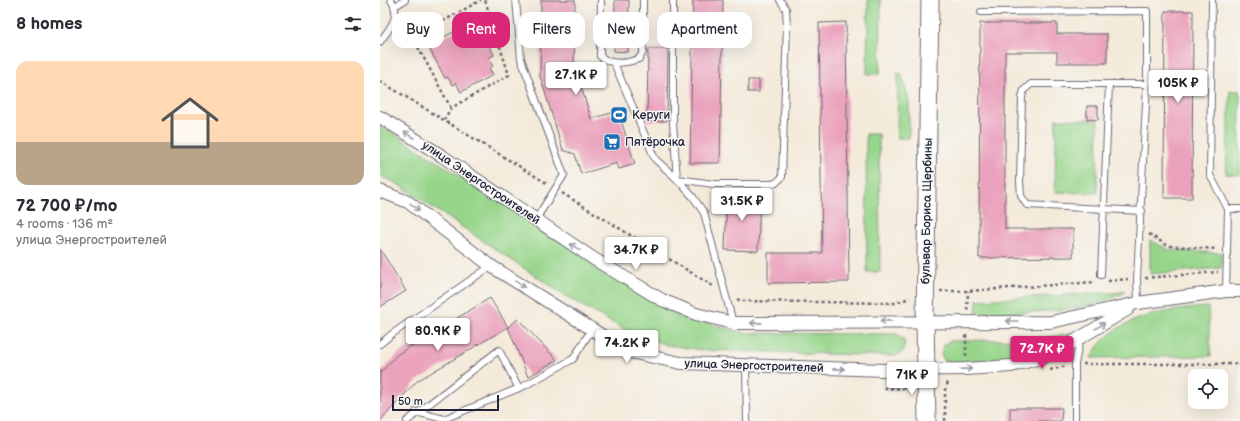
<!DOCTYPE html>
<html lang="en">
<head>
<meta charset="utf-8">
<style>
  :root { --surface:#fff; --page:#f7f7f7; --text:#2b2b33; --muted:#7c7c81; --accent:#db2777 }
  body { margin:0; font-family:"Balsamiq Sans",sans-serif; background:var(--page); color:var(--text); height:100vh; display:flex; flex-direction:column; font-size:15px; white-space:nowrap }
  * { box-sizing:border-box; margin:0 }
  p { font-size:13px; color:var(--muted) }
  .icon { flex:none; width:22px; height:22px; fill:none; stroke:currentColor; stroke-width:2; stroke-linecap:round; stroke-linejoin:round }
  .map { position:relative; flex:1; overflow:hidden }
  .panel { display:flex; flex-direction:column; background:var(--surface); width:380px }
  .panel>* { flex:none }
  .guide { position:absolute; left:12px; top:12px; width:380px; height:36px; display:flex; gap:8px }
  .fabs { position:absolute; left:808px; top:369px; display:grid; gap:8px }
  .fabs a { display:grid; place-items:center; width:40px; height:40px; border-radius:8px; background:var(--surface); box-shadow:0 4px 16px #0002; font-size:20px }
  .scale { position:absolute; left:12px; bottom:10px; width:107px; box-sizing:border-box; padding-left:4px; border:2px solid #22223b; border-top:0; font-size:11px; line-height:14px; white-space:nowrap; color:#22223b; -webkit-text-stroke:3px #f6f6f2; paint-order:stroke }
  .price { position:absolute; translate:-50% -34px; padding:0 9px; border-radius:4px; background:#fff; color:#222; font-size:13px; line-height:26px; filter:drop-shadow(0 1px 2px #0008) }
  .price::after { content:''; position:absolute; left:50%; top:24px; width:12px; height:9px; margin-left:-6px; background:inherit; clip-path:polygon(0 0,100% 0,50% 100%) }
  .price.active { background:var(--accent); color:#fff }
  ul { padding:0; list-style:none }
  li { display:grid; align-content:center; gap:8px; height:212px; padding:0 16px }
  li span { display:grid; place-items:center; height:124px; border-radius:12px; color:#555 }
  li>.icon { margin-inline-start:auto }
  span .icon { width:72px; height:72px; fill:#fffc; stroke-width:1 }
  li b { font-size:17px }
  h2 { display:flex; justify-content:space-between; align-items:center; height:48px; padding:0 16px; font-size:17px }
  .chip { padding:0 14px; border-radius:12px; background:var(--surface); box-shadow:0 4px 16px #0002; font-size:14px; line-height:36px }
  .chip.active { background:var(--accent); color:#fff }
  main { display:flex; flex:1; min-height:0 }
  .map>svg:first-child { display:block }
  .green { fill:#97d58a; stroke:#5c7c62 }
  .building { fill:#eba3bd }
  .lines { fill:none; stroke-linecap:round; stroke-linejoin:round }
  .lane-casing { stroke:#6c6873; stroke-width:8 }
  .street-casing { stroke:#6c6873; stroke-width:14 }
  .secondary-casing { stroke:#6c6873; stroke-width:19 }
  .path { stroke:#6c6873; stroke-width:2.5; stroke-dasharray:3 3; stroke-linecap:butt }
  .lane { stroke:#fff; stroke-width:6 }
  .street { stroke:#fff; stroke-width:12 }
  .secondary { stroke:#fff; stroke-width:17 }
  .oneway { stroke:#9c9ca7 }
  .labels { text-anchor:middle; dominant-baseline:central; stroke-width:3; stroke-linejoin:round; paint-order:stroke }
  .poi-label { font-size:12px; fill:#22223b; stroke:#f6f6f2; text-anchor:start }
  .street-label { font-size:12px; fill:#22223b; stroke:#f6f6f2 }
</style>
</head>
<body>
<main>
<section class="panel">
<h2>8 homes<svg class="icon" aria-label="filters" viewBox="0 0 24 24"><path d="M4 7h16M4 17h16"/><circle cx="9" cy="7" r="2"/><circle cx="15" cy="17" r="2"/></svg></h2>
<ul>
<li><span style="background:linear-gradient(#ffd9b3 65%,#b9a48a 0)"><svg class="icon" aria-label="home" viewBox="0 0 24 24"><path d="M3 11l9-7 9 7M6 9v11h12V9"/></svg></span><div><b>72 700 ₽/mo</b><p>4 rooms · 136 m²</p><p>улица Энергостроителей</p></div></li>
</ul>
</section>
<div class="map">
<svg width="860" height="421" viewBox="0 0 860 421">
  <rect width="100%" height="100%" fill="#f6f6f2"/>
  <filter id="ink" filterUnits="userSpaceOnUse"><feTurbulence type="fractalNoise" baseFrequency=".025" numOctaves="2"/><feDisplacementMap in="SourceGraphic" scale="8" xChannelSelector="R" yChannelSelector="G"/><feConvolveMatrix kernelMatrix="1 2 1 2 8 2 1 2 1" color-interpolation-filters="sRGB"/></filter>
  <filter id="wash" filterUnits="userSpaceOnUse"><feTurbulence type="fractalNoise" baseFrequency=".012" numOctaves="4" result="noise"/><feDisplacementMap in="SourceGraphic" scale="16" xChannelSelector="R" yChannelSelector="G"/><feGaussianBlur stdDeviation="0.9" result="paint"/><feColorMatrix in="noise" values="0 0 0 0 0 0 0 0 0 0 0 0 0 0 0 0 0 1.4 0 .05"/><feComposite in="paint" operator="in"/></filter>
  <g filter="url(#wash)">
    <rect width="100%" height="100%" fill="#f4eada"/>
    <g class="green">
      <polygon points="488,0 501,0 500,74 487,74"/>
      <polygon points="518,73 522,74 529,101 529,138 517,138"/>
      <polygon points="850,91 860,91 860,175 846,174"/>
      <polygon points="676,119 718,120 717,193 675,192"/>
      <path d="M 0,125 L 285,307 L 307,318 L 366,333 L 517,334 L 524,340 C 526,348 523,354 514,356 L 321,350 L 287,345 L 247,331 L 187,297 L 16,183 L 0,176 Z"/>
      <polygon points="486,134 499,134 500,272 487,272"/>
      <polygon points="770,240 789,250 842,253 841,268 770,274"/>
      <path d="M 745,292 C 705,315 642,312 596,313 L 597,300 Z"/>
      <path d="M 828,307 L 831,356 L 711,358 C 731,316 787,310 828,307 Z"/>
      <path d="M 698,332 L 661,350 L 628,361 L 572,363 L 565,361 L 561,355 L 563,345 L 570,341 C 613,339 655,342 698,332 Z"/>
    </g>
    <g id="blocks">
      <g class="building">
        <polygon points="161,0 195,0 194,63 211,119 238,111 255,164 239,169 237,163 201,174 195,154 183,150 160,76"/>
        <polygon points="235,0 249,0 248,52 234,51"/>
        <polygon points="313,0 343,0 340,163 310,163"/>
        <polygon points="785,11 813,11 812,198 784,198"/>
        <polygon points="95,20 114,55 108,58 113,66 109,68 113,75 81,92 76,83 72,85 68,77 65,78 48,46"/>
        <polygon points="466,22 469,282 388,283 388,253 442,253 439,23"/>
        <polygon points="600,23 677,23 677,34 727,34 727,63 677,63 677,52 625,52 625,229 693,229 693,257 599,258"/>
        <polygon points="268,49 288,49 287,121 267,121"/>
        <rect x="368" y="80" width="11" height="12"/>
        <polygon points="707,106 718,106 718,120 707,119"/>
        <polygon points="347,193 380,194 378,251 345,250"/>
        <polygon points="0,249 26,291 0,307"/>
        <polygon points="110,298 128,327 37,381 0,421 0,373 18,354"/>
        <polygon points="138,319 177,360 148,377 128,327"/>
        <polygon points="630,408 682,408 681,421 630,421"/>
      </g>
    </g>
  </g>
  <g filter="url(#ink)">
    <use href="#blocks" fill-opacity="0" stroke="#6c6873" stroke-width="1"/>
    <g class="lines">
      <defs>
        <g id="lane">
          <polyline points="136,0 141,59 184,175 156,219"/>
          <path d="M 221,0 L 220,56 C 231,66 246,63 259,59 L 263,52 L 263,0"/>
          <polyline points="293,0 293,123 297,179"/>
          <polyline points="832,0 830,175 848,209 846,291"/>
          <polyline points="15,6 25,0"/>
          <polyline points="601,12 767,11 767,84 757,279 758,303"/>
          <path d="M 0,42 C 9,29 22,16 11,0"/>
          <polyline points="234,63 275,159 297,179"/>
          <polyline points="848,209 860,209"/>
          <polyline points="762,211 647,205 641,196 640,182 642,97 644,90 651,84 767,84"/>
          <polyline points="721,275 729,84"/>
          <polyline points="353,323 324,213 313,197 297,179 334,184 391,184 396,183 402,177 407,26 406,9 400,0"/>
          <polyline points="0,344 12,334 111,266"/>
          <polyline points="366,366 367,421"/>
          <polyline points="36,412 64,419 144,386 193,359 212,329"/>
          <polyline points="27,421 119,350 138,387"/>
          <polyline points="695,421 695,364 700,339"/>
        </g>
        <g id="street">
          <polyline points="0,117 62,156 214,259 282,300 316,314 353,323 671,322 758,303 846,291 860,291"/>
          <polyline points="0,191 28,202 111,266 234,343 250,352 301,363 504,370 586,369 631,366 664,357 683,348 748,309"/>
        </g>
        <polyline id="secondary" points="547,421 545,321 550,0"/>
      </defs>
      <use href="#lane" class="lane-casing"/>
      <use href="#street" class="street-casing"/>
      <use href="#secondary" class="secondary-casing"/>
      <g class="path">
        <polyline points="0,81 168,184"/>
        <polyline points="71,108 33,38 101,0"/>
        <polyline points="64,120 71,108 129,75 105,0"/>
        <polyline points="182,193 333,286"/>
        <polyline points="769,234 788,246 837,249"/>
        <polyline points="765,278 838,272"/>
        <polyline points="728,281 748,279"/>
        <polyline points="560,291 588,291 715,282"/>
        <polyline points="357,299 361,301 515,303 530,298"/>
        <polyline points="587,310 588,291"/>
        <polyline points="586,356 586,333"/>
        <polyline points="703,364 860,364"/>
        <polyline points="670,370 687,366"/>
        <polyline points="504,388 532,389"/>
        <polyline points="565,421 565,390 568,382"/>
      </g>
      <use href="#lane" class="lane"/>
      <use href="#street" class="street"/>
      <use href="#secondary" class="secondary"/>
    </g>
    <defs><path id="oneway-shaft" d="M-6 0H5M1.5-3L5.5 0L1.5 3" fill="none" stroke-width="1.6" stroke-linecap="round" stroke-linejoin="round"/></defs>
    <g class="oneway">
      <use href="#oneway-shaft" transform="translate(29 135) rotate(-148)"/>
      <use href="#oneway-shaft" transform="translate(35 207) rotate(38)"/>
      <use href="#oneway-shaft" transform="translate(195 247) rotate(-146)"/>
      <use href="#oneway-shaft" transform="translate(140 284) rotate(32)"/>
      <use href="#oneway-shaft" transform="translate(506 321) rotate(179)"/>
      <use href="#oneway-shaft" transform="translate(632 321) rotate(-180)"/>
      <use href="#oneway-shaft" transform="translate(376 323) rotate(179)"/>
      <use href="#oneway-shaft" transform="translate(720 326) rotate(-32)"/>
      <use href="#oneway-shaft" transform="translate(459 369) rotate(1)"/>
      <use href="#oneway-shaft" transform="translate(586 369) rotate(-2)"/>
    </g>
  </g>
  <defs>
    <symbol id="stadium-square" viewBox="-11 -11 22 22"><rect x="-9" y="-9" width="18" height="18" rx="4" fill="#1f6fb2" stroke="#f6f6f2"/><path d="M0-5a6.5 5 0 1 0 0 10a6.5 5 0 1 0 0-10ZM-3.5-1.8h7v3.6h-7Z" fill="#fff"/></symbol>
    <symbol id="supermarket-square" viewBox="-11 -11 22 22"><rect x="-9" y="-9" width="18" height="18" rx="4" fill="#1f6fb2" stroke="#f6f6f2"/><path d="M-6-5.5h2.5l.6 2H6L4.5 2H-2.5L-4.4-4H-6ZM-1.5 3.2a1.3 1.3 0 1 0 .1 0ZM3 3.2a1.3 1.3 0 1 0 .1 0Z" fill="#fff"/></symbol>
  </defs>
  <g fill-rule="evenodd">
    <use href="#stadium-square" x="229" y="105" width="20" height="20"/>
    <use href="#supermarket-square" x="222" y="132" width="20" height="20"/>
  </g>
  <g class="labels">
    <g class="poi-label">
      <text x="252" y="115">Керуги</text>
      <text x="245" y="142">Пятёрочка</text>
    </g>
    <g class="street-label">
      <text transform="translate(101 183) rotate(34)">улица Энергостроителей</text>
      <text transform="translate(547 211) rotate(-89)">бульвар Бориса Щербины</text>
      <text transform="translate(374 366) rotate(2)">улица Энергостроителей</text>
    </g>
  </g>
</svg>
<div class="fabs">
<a><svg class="icon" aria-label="locate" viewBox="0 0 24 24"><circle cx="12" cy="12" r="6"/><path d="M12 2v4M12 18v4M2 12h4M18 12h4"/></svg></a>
</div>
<div class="scale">50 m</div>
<b class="price" style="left:196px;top:96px">27.1K ₽</b>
<b class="price" style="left:798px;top:104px">105K ₽</b>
<b class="price" style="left:362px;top:222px">31.5K ₽</b>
<b class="price" style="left:256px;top:271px">34.7K ₽</b>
<b class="price" style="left:58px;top:352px">80.9K ₽</b>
<b class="price" style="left:247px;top:364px">74.2K ₽</b>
<b class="price active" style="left:662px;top:370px">72.7K ₽</b>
<b class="price" style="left:532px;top:396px">71K ₽</b>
<div class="guide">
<a class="chip">Buy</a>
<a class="chip active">Rent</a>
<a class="chip">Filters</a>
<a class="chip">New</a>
<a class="chip">Apartment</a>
</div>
</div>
</main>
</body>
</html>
